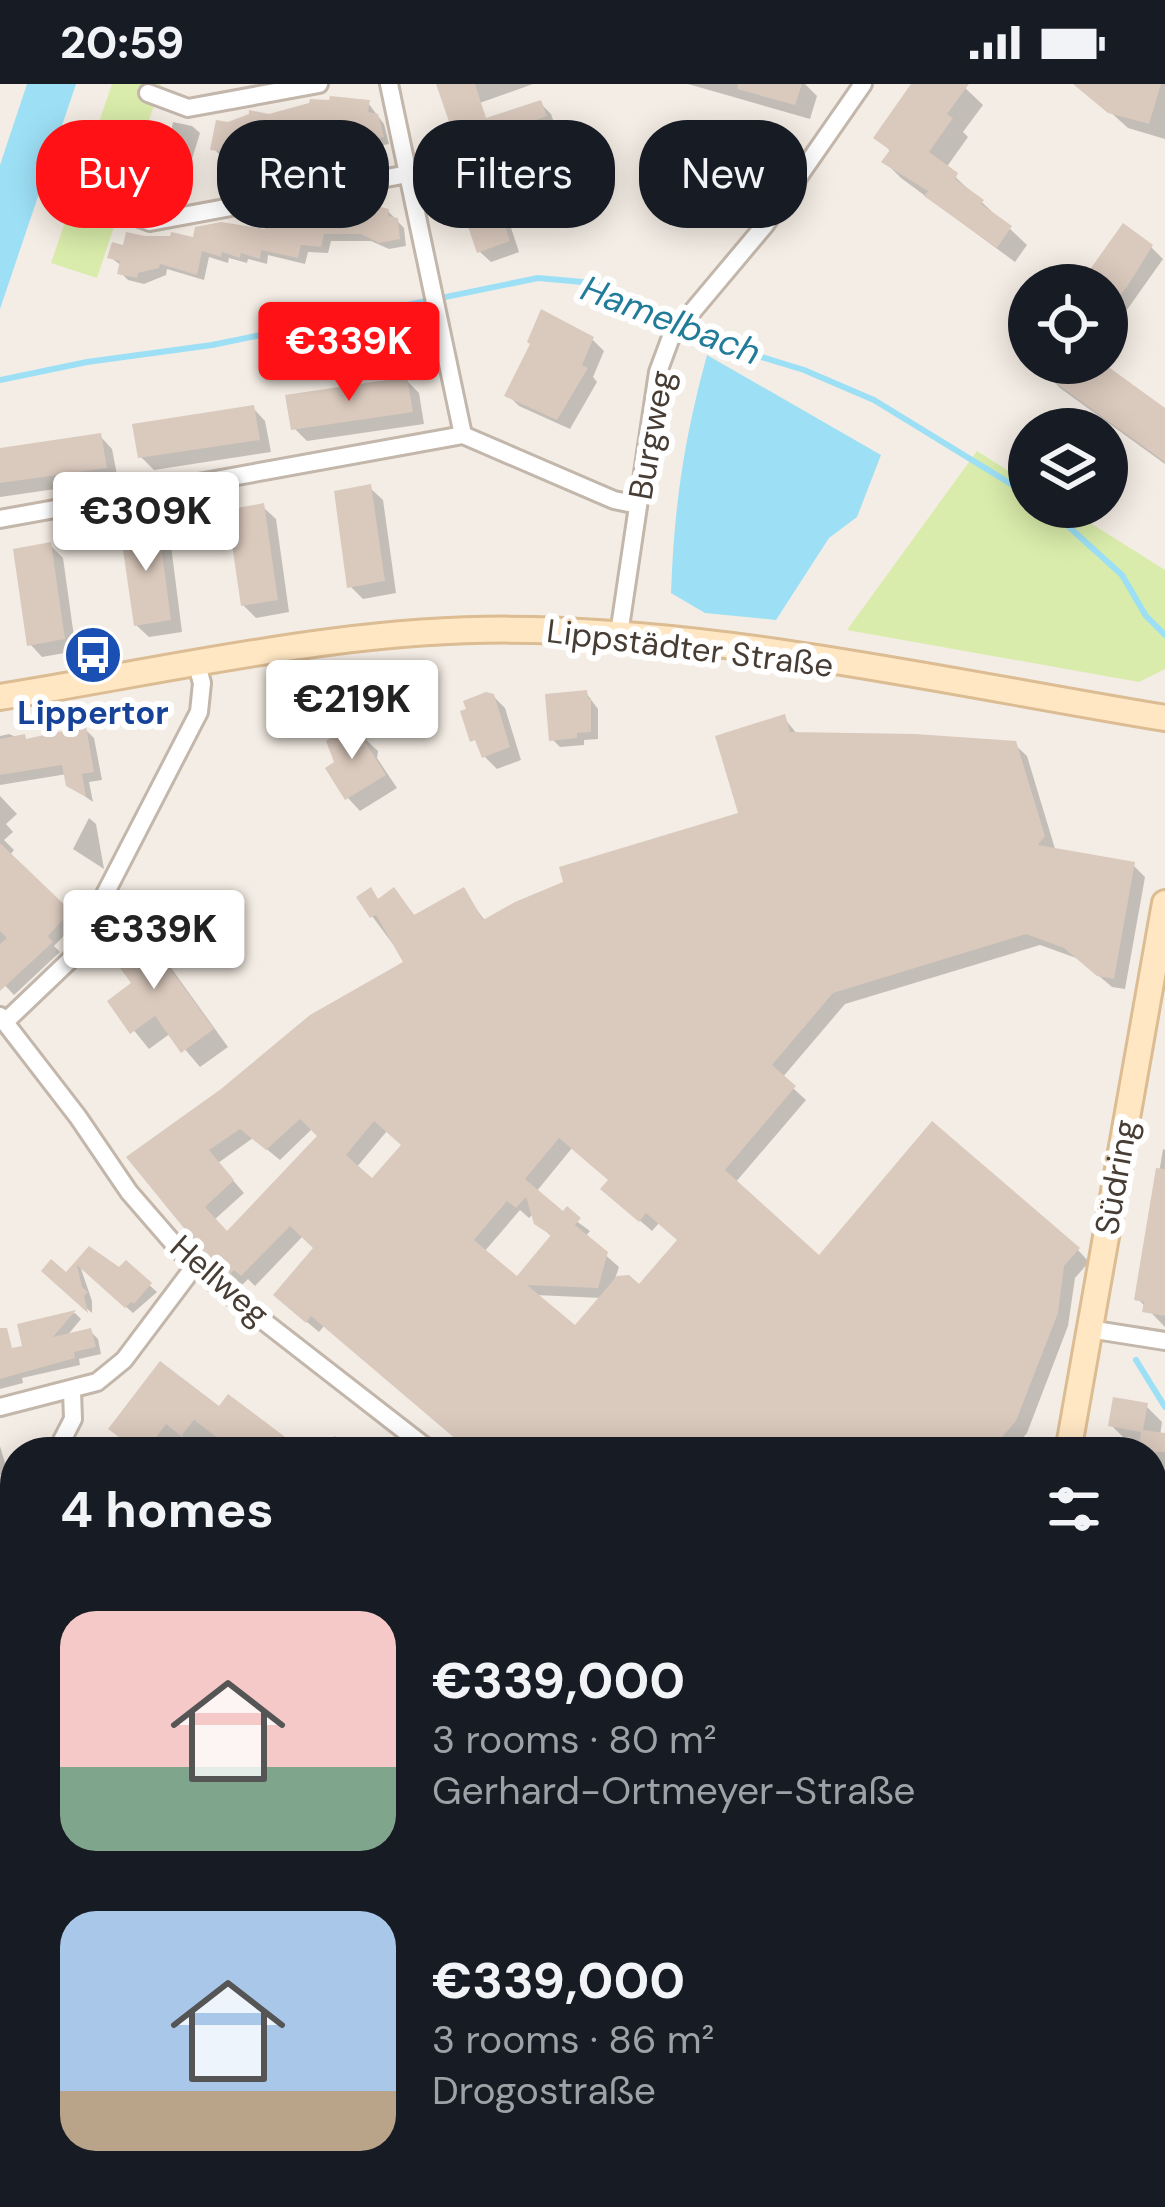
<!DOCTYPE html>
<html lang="en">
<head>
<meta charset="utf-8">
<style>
  :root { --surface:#171b24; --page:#20242c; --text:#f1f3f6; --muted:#9ea1a6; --accent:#ff1116 }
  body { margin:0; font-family:"DM Sans",sans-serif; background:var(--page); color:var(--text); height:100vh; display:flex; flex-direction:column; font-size:45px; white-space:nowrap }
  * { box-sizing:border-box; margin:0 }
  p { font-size:39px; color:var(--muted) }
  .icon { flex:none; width:66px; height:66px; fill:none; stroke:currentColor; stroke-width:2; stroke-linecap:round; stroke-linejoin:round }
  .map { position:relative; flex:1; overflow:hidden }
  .sheet { position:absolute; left:0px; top:1353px; width:1167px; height:771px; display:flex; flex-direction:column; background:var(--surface); border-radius:48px 48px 0 0; box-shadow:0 6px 30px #0003 }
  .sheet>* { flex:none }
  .guide { position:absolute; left:36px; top:36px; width:1095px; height:108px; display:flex; gap:24px }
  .tools { position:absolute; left:1008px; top:180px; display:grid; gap:24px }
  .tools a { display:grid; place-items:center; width:120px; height:120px; border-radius:50%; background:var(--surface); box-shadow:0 6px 30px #0003; font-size:60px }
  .price { position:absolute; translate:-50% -102px; padding:0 27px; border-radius:12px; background:#fff; color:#222; font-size:39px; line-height:78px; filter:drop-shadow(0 3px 6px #0008) }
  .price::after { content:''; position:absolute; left:50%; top:72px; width:36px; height:27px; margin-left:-18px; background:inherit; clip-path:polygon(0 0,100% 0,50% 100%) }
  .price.active { background:var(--accent); color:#fff }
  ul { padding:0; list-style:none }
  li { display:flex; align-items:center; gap:36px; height:300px; padding:0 60px }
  li span { display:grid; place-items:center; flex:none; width:336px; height:240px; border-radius:36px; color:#555 }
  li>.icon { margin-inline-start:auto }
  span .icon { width:144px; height:144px; fill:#fffc; stroke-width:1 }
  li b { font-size:51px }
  h2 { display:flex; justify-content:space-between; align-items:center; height:144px; padding:0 60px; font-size:51px }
  .tag { padding:0 42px; border-radius:48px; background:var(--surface); box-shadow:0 6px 30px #0003; font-size:42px; line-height:108px }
  .tag.active { background:var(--accent); color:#fff }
  .status { display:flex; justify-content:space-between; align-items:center; height:84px; padding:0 60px; background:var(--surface); direction:ltr }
  .status svg { height:33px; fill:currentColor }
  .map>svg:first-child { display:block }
  .green { fill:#d9ecab }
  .water { fill:#9de0f6 }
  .shadow { fill:#0003; fill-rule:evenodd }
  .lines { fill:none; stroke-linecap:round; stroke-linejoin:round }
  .stream { stroke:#9de0f6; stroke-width:6 }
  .building { fill:#dac9bd; fill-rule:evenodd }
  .street-casing { stroke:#c3b6aa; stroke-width:22 }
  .secondary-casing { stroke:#dbbc93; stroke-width:30 }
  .street { stroke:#fff; stroke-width:16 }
  .secondary { stroke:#ffe7c4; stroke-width:24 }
  .labels { text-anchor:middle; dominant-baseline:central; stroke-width:12; stroke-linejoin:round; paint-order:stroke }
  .street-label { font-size:33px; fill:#473d34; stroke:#fff }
  .transit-label { font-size:33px; font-weight:bold; fill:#164399; stroke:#fff }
  .water-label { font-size:36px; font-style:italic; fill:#217b99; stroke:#fff }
</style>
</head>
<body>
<div class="status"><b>20:59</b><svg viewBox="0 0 49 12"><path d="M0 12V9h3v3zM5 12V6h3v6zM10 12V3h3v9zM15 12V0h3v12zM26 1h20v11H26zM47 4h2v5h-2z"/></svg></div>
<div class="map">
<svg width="1165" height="2123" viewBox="0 0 1165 2123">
  <rect width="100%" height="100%" fill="#f4ede5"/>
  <g class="green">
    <polygon points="112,0 161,0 97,194 51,179"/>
    <polygon points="977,367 1029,400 1029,423 1065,423 1165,486 1165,585 1139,598 847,546"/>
  </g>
  <g class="water">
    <polygon points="27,0 76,0 0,225 0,81"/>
    <path d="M 707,271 L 881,371 L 857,433 L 829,454 L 776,536 L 705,529 L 671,509 C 674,422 684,355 707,271 Z"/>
  </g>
  <g class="shadow">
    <polygon points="439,0 533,0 457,27"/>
    <polygon points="688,0 805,0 817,12 810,35"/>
    <polygon points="915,0 961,0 983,21 963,48 968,53 946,84 1027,161 1015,178 901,94 885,78 891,68 877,53"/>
    <polygon points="1079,0 1165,0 1165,55 1128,44"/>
    <polygon points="368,19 384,40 389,60 373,63 374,68 311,57 297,105 285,108 278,101 286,68 273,64 250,70 249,75 221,72 214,65"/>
    <polygon points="540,19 551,30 556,44 486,68 519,168 491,178 479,167 441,53"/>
    <polygon points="173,38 192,42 200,49 192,75 176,72 168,64"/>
    <polygon points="388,127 404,144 406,162 389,165 371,157 331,157 328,169 308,168 305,180 268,171 267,180 248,175 247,179 229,174 228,179 209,173 204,196 167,185 166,191 144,200 128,196 121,189 122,182 110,173"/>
    <polygon points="1151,163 1163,175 1124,230 1107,218 1107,201 1087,201"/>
    <polygon points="593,256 604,267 593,293 597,298 570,345 519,322 508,311"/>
    <polygon points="1050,279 1098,279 1165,327 1165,380 1060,304 1044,287"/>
    <polygon points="406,296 419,309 424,340 307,357 294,344"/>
    <polygon points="253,324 265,337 271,368 154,386 141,373"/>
    <polygon points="100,352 112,365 118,396 0,413 0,368"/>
    <polygon points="370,404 383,416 396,509 363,515 350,502"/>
    <polygon points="263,423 276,435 289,528 256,534 243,521"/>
    <polygon points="157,442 170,454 182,548 149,553 136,541"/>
    <polygon points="50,461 63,474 76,567 42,573 30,560"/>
    <polygon points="586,609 598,625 598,655 584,656 584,661 560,663 552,655"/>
    <polygon points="492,611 505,624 521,676 497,685 484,672 470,627"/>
    <path d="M 784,634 L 798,651 L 1014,660 L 1027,672 L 1056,768 L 1133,781 L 1145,793 L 1125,905 L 1112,903 L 1079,875 L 1040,861 L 845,920 L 782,994 L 806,1016 L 735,1099 L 820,1176 L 1078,1166 L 1089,1178 L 1075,1194 L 1068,1242 L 1027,1349 L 1011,1368 L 473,1368 L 324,1242 L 319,1248 L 289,1223 L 317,1164 L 303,1152 L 255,1202 L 248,1195 L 242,1201 L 207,1168 L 131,1074 L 407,879 L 372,832 L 370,807 L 380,817 L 394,807 L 416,833 L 463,807 L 486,838 L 742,731 ZM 313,1044 L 321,1052 L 228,1151 L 214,1136 L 244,1109 L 218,1079 L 253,1054 L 280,1076 ZM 387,1047 L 404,1062 L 373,1098 L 356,1084 ZM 572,1064 L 611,1097 L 616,1116 L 652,1147 L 659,1139 L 680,1156 L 639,1204 L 615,1195 L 619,1183 L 585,1153 L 590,1147 L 536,1108 ZM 520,1126 L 529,1134 L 534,1129 L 536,1138 L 553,1154 L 518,1197 L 484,1168 ZM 535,1211 L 602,1214 L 575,1245 Z"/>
    <polygon points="85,645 94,654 102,696 89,698 93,718 69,701 67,690 0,701 0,652 9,650 28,658"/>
    <polygon points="364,654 378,667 377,674 397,704 360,727 348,714"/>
    <polygon points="0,712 17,730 6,740 13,748 4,756 14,766 9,772 77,838 54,862 60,868 14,911 0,896"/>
    <polygon points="89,734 96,740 104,785 73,765"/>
    <polygon points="140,817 153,832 137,843 153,859 228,963 200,983 171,949 149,965 111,918 135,900 130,848 118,833"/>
    <polygon points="1163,1065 1165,1066 1165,1243 1138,1215"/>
    <polygon points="90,1166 119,1187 126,1180 157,1208 133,1229 80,1182 92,1217 92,1229 45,1187 66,1193"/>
    <polygon points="75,1229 81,1235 66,1253 90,1247 98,1255 101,1270 79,1275 80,1281 22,1294 23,1299 0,1305 0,1276 25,1264 21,1242"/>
    <polygon points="1146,1322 1162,1338 1160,1352 1165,1352 1165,1559 1152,1554 1152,1368 1141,1368 1142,1360 1127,1357 1111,1341"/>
    <polygon points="219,1326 300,1368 200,1368 182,1352 170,1368 112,1368 122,1354 112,1344"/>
    <polygon points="335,1352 355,1368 323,1368"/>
    <polygon points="0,1362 8,1389 0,1391"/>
    <polygon points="1152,1725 1165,1735 1165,1752 1152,1742"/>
    <polygon points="15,1795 15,1844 0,1831 0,1798 7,1804"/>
    <polygon points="1152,1843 1165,1853 1165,1887 1160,1894 1152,1888"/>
    <polygon points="0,1954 15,1967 15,1999 0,1987"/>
    <polygon points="1152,1989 1165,2000 1165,2019 1152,2006"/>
    <polygon points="15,2102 15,2109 32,2109 48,2123 26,2123 10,2108"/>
    <polygon points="88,2109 183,2109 199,2123 104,2123"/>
    <polygon points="310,2109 344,2109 360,2123 311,2123 304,2116"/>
    <polygon points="532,2109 537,2109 554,2123 520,2123"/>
    <polygon points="673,2109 689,2109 705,2123 673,2123 677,2119 671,2112"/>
    <polygon points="817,2109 860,2109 875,2123 824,2123"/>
    <polygon points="984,2109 1019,2109 1036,2123 972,2123"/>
    <polygon points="1100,2109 1124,2109 1114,2121"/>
  </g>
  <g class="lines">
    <g class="stream">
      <polyline points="0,296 87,278 212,261 538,194 594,199 758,272 804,286 874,316 1029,411"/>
      <polyline points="1047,423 1122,491 1146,532 1165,551"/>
      <polyline points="1136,1276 1165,1323"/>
    </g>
  </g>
  <g class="building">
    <polygon points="436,0 475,0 486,34 541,16 547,32 477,57 510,157 477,169 437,51 452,46"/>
    <polygon points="738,0 802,0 795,21 737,5"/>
    <polygon points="911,0 969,0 947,30 953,34 929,68 958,89 955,95 984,116 981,120 1012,142 997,164 924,112 928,107 881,78 890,66 873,54"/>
    <polygon points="1073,0 1161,0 1149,40 1108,29"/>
    <polygon points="330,12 370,16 368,28 378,30 384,53 367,56 369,63 304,51 290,99 275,102 283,64 264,58 243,63 242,69 210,66 216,36 228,38 249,30 249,26 269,30 309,19 310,15 329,16"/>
    <polygon points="350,116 389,125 388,132 398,134 400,155 379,159 361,150 324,150 321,163 301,161 298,174 261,166 260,175 241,169 240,174 222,168 221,173 202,167 197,191 160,180 159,184 138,189 137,194 117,190 120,177 107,174 112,158 123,161 126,148 145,152 170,152 171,148 193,153 195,143 221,138 265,145 269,129 293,124 327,133 330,117 350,120"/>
    <polygon points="1123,139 1153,161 1127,203 1107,225 1107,201 1079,201"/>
    <polygon points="541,225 594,253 582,281 588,284 557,336 504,312 530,260 527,258"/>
    <polygon points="1028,279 1103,279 1165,324 1165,378"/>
    <polygon points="407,293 413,328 291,346 285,311"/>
    <polygon points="254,321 260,356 138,374 132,340"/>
    <polygon points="101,349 107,384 0,399 0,364"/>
    <polygon points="371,400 385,497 347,504 334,407"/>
    <polygon points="264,419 278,516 241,522 227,426"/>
    <polygon points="158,439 171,536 134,542 120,445"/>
    <polygon points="51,458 65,555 27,562 13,465"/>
    <polygon points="587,606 588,615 591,614 591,648 577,649 577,654 549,657 545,610"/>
    <polygon points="486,608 494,610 510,663 482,674 475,656 470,658 460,627 466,625 463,617"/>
    <path d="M 785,630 L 790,648 L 915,650 L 1016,657 L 1045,752 L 1038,761 L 1135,778 L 1114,895 L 1097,892 L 1064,864 L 1026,850 L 833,909 L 772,981 L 796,1002 L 725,1086 L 819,1171 L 932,1037 L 1080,1164 L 1064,1182 L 1058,1229 L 1016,1337 L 989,1368 L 471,1368 L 311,1232 L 306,1239 L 273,1211 L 313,1164 L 290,1142 L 241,1192 L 234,1186 L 228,1192 L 205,1170 L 126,1073 L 221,1005 L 310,931 L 403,878 L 376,831 L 370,834 L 356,813 L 371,803 L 378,815 L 394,803 L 414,831 L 464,803 L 483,836 L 515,818 L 563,798 L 559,783 L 738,729 L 715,652 ZM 300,1035 L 317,1052 L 227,1147 L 205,1123 L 234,1096 L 209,1066 L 240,1045 L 266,1066 ZM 374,1037 L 401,1061 L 372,1094 L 346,1071 ZM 559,1054 L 608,1096 L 600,1105 L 639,1138 L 646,1129 L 677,1156 L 639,1200 L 629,1191 L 617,1192 L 575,1241 L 527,1201 L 598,1204 L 608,1168 L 575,1141 L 581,1134 L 567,1122 L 563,1127 L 525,1095 ZM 526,1113 L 534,1140 L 551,1151 L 517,1192 L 474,1156 L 507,1117 L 516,1124 Z"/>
    <polygon points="353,639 360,650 367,652 366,659 386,691 345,716 325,684 334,678 326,657"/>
    <polygon points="86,642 94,688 82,690 86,713 66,702 62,681 0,691 0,655 25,650 26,655"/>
    <polygon points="0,759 71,827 48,852 53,858 0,907 0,860 7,854 0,847"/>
    <polygon points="137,839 214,945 181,969 155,932 130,950 107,917 131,899 105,863"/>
    <polygon points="1156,1084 1165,1085 1165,1232 1142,1228 1144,1218 1134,1216"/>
    <polygon points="89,1162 119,1183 126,1176 152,1199 134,1220 131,1218 125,1224 77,1181 82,1203 88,1208 84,1212 88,1229 41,1187 51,1175 66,1188"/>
    <polygon points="76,1226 53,1253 91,1244 96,1263 74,1268 75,1274 0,1295 0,1244 7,1244 12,1264 22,1262 17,1240"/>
    <polygon points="160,1277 219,1322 228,1310 305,1368 236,1368 194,1336 181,1352 166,1340 145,1368 139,1368 108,1345"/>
    <polygon points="1113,1313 1148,1319 1143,1346 1165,1349 1165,1368 1138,1368 1141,1348 1108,1342"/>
  </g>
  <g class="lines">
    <defs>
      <g id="street">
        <polyline points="389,0 463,351"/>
        <polyline points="148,9 188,24 319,0"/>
        <polyline points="110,123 150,138 408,90"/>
        <polyline points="0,435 463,351 614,416 638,421"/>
        <polyline points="619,550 658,288 671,253 765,141 863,0"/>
        <polyline points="0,932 78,1033 129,1108 194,1183 432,1368"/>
        <polyline points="5,938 72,874 199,628 202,599 197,581"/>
        <polyline points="1089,1245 1165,1257"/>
        <polyline points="0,1323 97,1298 124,1276 194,1183"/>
        <polyline points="56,1368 73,1335 72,1307"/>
        <polyline points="0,1441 15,1421"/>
        <polyline points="0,1904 15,1916"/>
        <polyline points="1152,1924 1165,1935"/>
        <polyline points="242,2109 258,2123"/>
        <polyline points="594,2109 611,2123"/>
        <polyline points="935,2123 947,2109"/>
      </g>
      <g id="secondary">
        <path d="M 0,613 C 176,585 354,541 533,546 C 743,551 958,600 1165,634"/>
        <polyline points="1068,1368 1165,819"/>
        <polyline points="470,2123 481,2109"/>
      </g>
    </defs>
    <use href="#street" class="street-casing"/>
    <use href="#secondary" class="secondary-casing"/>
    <use href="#street" class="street"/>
    <use href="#secondary" class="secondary"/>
  </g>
  <defs>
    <symbol id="bus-disc" viewBox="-11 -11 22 22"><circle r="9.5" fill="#1a4fb4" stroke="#fff"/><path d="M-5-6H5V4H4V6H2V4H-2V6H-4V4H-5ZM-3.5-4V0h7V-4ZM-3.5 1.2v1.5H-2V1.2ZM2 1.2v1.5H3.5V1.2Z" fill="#fff"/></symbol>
  </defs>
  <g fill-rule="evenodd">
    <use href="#bus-disc" x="60" y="538" width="66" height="66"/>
  </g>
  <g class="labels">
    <g class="street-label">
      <text transform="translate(651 351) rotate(-80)">Burgweg</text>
      <text transform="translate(690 564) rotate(7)">Lippstädter Straße</text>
      <text transform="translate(1116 1093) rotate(-80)">Südring</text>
      <text transform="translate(220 1196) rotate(41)">Hellweg</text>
    </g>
    <g class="transit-label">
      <text x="93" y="628">Lippertor</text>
    </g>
    <g class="water-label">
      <text transform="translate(671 236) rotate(21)">Hamelbach</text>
    </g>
  </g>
</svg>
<div class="tools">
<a><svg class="icon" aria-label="locate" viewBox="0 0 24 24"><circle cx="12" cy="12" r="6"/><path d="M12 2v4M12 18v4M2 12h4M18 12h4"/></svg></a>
<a><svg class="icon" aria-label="layers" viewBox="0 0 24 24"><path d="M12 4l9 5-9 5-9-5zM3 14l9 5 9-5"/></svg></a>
</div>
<b class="price active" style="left:349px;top:320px">€339K</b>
<b class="price" style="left:146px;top:490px">€309K</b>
<b class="price" style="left:352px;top:678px">€219K</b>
<b class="price" style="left:154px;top:908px">€339K</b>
<div class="guide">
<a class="tag active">Buy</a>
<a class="tag">Rent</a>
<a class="tag">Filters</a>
<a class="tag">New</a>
</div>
<section class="sheet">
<h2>4 homes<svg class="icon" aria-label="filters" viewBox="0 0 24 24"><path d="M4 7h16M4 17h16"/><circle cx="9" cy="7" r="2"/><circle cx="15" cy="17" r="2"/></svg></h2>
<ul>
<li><span style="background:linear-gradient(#f6c9c9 65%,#7fa58c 0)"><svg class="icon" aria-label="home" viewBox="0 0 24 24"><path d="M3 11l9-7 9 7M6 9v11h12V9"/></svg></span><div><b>€339,000</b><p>3 rooms · 80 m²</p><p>Gerhard-Ortmeyer-Straße</p></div></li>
<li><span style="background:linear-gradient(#a9c7e8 75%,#b9a48a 0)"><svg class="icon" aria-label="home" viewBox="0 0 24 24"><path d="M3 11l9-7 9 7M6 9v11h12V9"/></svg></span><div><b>€339,000</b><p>3 rooms · 86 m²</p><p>Drogostraße</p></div></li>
</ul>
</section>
</div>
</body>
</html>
